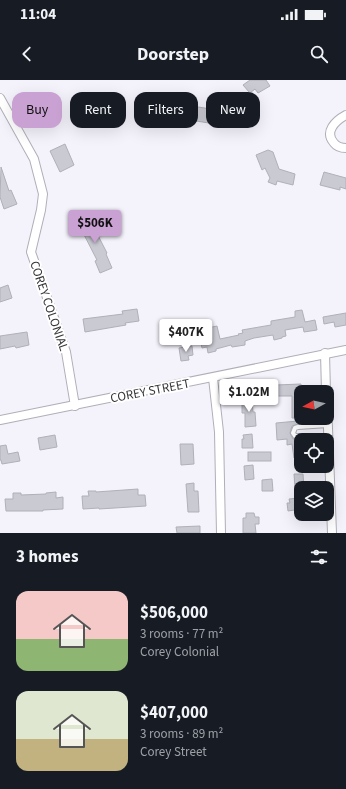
<!DOCTYPE html>
<html lang="en">
<head>
<meta charset="utf-8">
<style>
  :root { --surface:#171b24; --page:#20242c; --text:#f1f3f6; --muted:#9ea1a6; --accent:#c9a1d2 }
  body { margin:0; font-family:"Source Sans 3",sans-serif; background:var(--page); color:var(--text); height:100vh; display:flex; flex-direction:column; font-size:15px; white-space:nowrap }
  * { box-sizing:border-box; margin:0 }
  p { font-size:13px; color:var(--muted) }
  .icon { flex:none; width:22px; height:22px; fill:none; stroke:currentColor; stroke-width:2; stroke-linecap:round; stroke-linejoin:round }
  .map { position:relative; height:453px; overflow:hidden }
  .details { display:flex; flex-direction:column; background:var(--surface); flex:1 }
  .details>* { flex:none }
  .hud { position:absolute; left:12px; top:12px; width:322px; height:36px; display:flex; gap:8px }
  .needle { width:26px; rotate:262deg }
  .controls { position:absolute; left:294px; top:305px; display:grid; gap:8px }
  .controls a { display:grid; place-items:center; width:40px; height:40px; border-radius:8px; background:var(--surface); box-shadow:0 4px 16px #0002; font-size:20px }
  .price { position:absolute; translate:-50% -34px; padding:0 9px; border-radius:4px; background:#fff; color:#222; font-size:13px; line-height:26px; filter:drop-shadow(0 1px 2px #0008) }
  .price::after { content:''; position:absolute; left:50%; top:24px; width:12px; height:9px; margin-left:-6px; background:inherit; clip-path:polygon(0 0,100% 0,50% 100%) }
  .price.on { background:var(--accent); color:#111 }
  ul { padding:0; list-style:none }
  li { display:flex; align-items:center; gap:12px; height:100px; padding:0 16px }
  li span { display:grid; place-items:center; flex:none; width:112px; height:80px; border-radius:12px; color:#555 }
  li>.icon { margin-inline-start:auto }
  span .icon { width:48px; height:48px; fill:#fffc; stroke-width:1 }
  li b { font-size:17px }
  h2 { display:flex; justify-content:space-between; align-items:center; height:48px; padding:0 16px; font-size:17px }
  .chip { padding:0 14px; border-radius:12px; background:var(--surface); box-shadow:0 4px 16px #0002; font-size:14px; line-height:36px }
  .chip.on { background:var(--accent); color:#111 }
  .status { display:flex; justify-content:space-between; align-items:center; height:28px; padding:0 20px; background:var(--surface); direction:ltr }
  .status svg { height:11px; fill:currentColor }
  header { display:flex; justify-content:space-between; align-items:center; height:52px; padding:0 16px; background:var(--surface); font-size:18px; font-weight:700 }
  .map>svg:first-child { display:block }
  .building { fill:#cacad3; stroke:#b0b0b8 }
  .lines { fill:none; stroke-linecap:round; stroke-linejoin:round }
  .lane-casing { stroke:#afafb7; stroke-width:6 }
  .street-casing { stroke:#afafb7; stroke-width:10 }
  .lane { stroke:#fff; stroke-width:4 }
  .street { stroke:#fff; stroke-width:8 }
  .labels { text-anchor:middle; dominant-baseline:central; stroke-width:4; stroke-linejoin:round; paint-order:stroke }
  .street-label { font-size:13px; fill:#363639; stroke:#fff }
</style>
</head>
<body>
<div class="status"><b>11:04</b><svg viewBox="0 0 49 12"><path d="M0 12V9h3v3zM5 12V6h3v6zM10 12V3h3v9zM15 12V0h3v12zM26 1h20v11H26zM47 4h2v5h-2z"/></svg></div>
<header><svg class="icon" aria-label="back" viewBox="0 0 24 24"><path d="M15 5l-7 7 7 7"/></svg>Doorstep<svg class="icon" aria-label="search" viewBox="0 0 24 24"><circle cx="10" cy="10" r="6"/><path d="M15 15l6 6"/></svg></header>
<div class="map">
<svg width="346" height="453" viewBox="0 0 346 453">
  <rect width="100%" height="100%" fill="#f4f3fc"/>
  <g class="building">
    <polygon points="250,0 266,0 270,6 258,13 255,9 250,13 243,5"/>
    <polygon points="192,26 217,30 215,44 190,40"/>
    <polygon points="65,64 74,85 60,92 50,71"/>
    <polygon points="268,70 273,72 279,89 295,94 293,105 277,101 276,105 268,102 270,98 265,88 262,90 256,75"/>
    <polygon points="1,87 9,111 11,110 17,124 4,129 0,117"/>
    <polygon points="324,92 346,98 346,109 340,107 340,110 320,105"/>
    <polygon points="88,136 107,173 106,174 112,188 100,193 95,181 97,180 77,141"/>
    <polygon points="8,205 12,218 0,222 0,208"/>
    <polygon points="137,229 139,241 125,243 126,245 85,252 83,239 123,234 122,231"/>
    <polygon points="302,230 305,242 315,240 317,250 304,252 303,247 285,250 286,256 282,257 282,258 274,260 273,255 254,258 245,261 245,265 232,267 231,265 216,269 216,271 208,273 207,267 202,268 200,259 205,258 203,249 217,246 220,259 239,255 238,254 243,253 242,250 271,245 271,241 295,237 295,231"/>
    <polygon points="346,233 346,245 335,247 334,242 324,244 323,237"/>
    <polygon points="27,252 29,265 16,268 15,266 0,269 0,256"/>
    <polygon points="192,266 193,275 188,276 189,280 181,281 179,268"/>
    <polygon points="301,304 301,338 292,338 292,316 277,316 276,305"/>
    <polygon points="242,319 252,319 253,332 255,332 256,346 245,347 245,333 242,333"/>
    <polygon points="298,341 298,344 292,346 290,353 293,359 299,360 300,363 301,363 301,377 294,378 292,364 287,365 287,359 277,360 276,343"/>
    <polygon points="252,354 253,368 242,368 242,359 244,359 243,355"/>
    <polygon points="55,355 57,367 40,370 38,358"/>
    <polygon points="180,364 193,364 194,384 181,385"/>
    <polygon points="6,365 8,374 18,372 20,381 2,384 1,380 0,380 0,366"/>
    <rect x="248" y="372" width="23" height="9"/>
    <polygon points="253,385 254,399 245,400 244,386"/>
    <polygon points="294,394 303,394 304,408 295,408"/>
    <polygon points="272,399 273,411 262,411 262,400"/>
    <polygon points="194,403 194,411 198,411 199,432 188,432 186,404"/>
    <polygon points="138,409 138,415 145,415 146,426 99,429 99,428 83,429 82,416 89,416 88,411 96,411 96,412"/>
    <polygon points="56,412 56,418 63,417 63,429 43,430 43,431 6,431 5,419 13,419 13,413 21,413 21,415 46,414 46,413"/>
    <polygon points="299,418 301,429 288,431 287,423 290,423 289,419"/>
    <polygon points="246,433 254,433 255,437 259,437 259,444 255,444 256,453 243,453 243,438 246,438"/>
    <polygon points="200,446 200,453 177,453 176,447"/>
  </g>
  <g class="lines">
    <defs>
      <polyline id="lane" points="328,345 298,347 295,348 293,353 295,356 307,356 329,359"/>
      <g id="street">
        <polyline points="0,18 34,79 43,114 41,130 31,172 66,272 75,326"/>
        <path d="M 346,35 C 335,41 324,52 334,63 C 337,67 341,68 346,68"/>
        <polyline points="325,273 326,312"/>
        <polyline points="213,298 219,352 221,453"/>
        <polyline points="327,322 332,453"/>
        <polyline points="0,340 346,270"/>
      </g>
    </defs>
    <use href="#lane" class="lane-casing"/>
    <use href="#street" class="street-casing"/>
    <use href="#lane" class="lane"/>
    <use href="#street" class="street"/>
  </g>
  <g class="labels">
    <g class="street-label">
      <text transform="translate(49 226) rotate(71)">COREY COLONIAL</text>
      <text transform="translate(150 311) rotate(-11)">COREY STREET</text>
    </g>
  </g>
</svg>
<div class="controls">
<a><svg class="needle" viewBox="-14 -14 28 28"><path d="M0-13l5 13h-10z" fill="#e53935"/><path d="M0 13l5-13h-10z" fill="#9ea1a6"/></svg></a>
<a><svg class="icon" aria-label="locate" viewBox="0 0 24 24"><circle cx="12" cy="12" r="6"/><path d="M12 2v4M12 18v4M2 12h4M18 12h4"/></svg></a>
<a><svg class="icon" aria-label="layers" viewBox="0 0 24 24"><path d="M12 4l9 5-9 5-9-5zM3 14l9 5 9-5"/></svg></a>
</div>
<b class="price on" style="left:95px;top:164px">$506K</b>
<b class="price" style="left:186px;top:273px">$407K</b>
<b class="price" style="left:249px;top:333px">$1.02M</b>
<div class="hud">
<a class="chip on">Buy</a>
<a class="chip">Rent</a>
<a class="chip">Filters</a>
<a class="chip">New</a>
</div>
</div>
<section class="details">
<h2>3 homes<svg class="icon" aria-label="filters" viewBox="0 0 24 24"><path d="M4 7h16M4 17h16"/><circle cx="9" cy="7" r="2"/><circle cx="15" cy="17" r="2"/></svg></h2>
<ul>
<li><span style="background:linear-gradient(#f6c9c9 60%,#8fb573 0)"><svg class="icon" aria-label="home" viewBox="0 0 24 24"><path d="M3 11l9-7 9 7M6 9v11h12V9"/></svg></span><div><b>$506,000</b><p>3 rooms · 77 m²</p><p>Corey Colonial</p></div></li>
<li><span style="background:linear-gradient(#dfe7d0 60%,#c2b280 0)"><svg class="icon" aria-label="home" viewBox="0 0 24 24"><path d="M3 11l9-7 9 7M6 9v11h12V9"/></svg></span><div><b>$407,000</b><p>3 rooms · 89 m²</p><p>Corey Street</p></div></li>
</ul>
</section>
</body>
</html>
